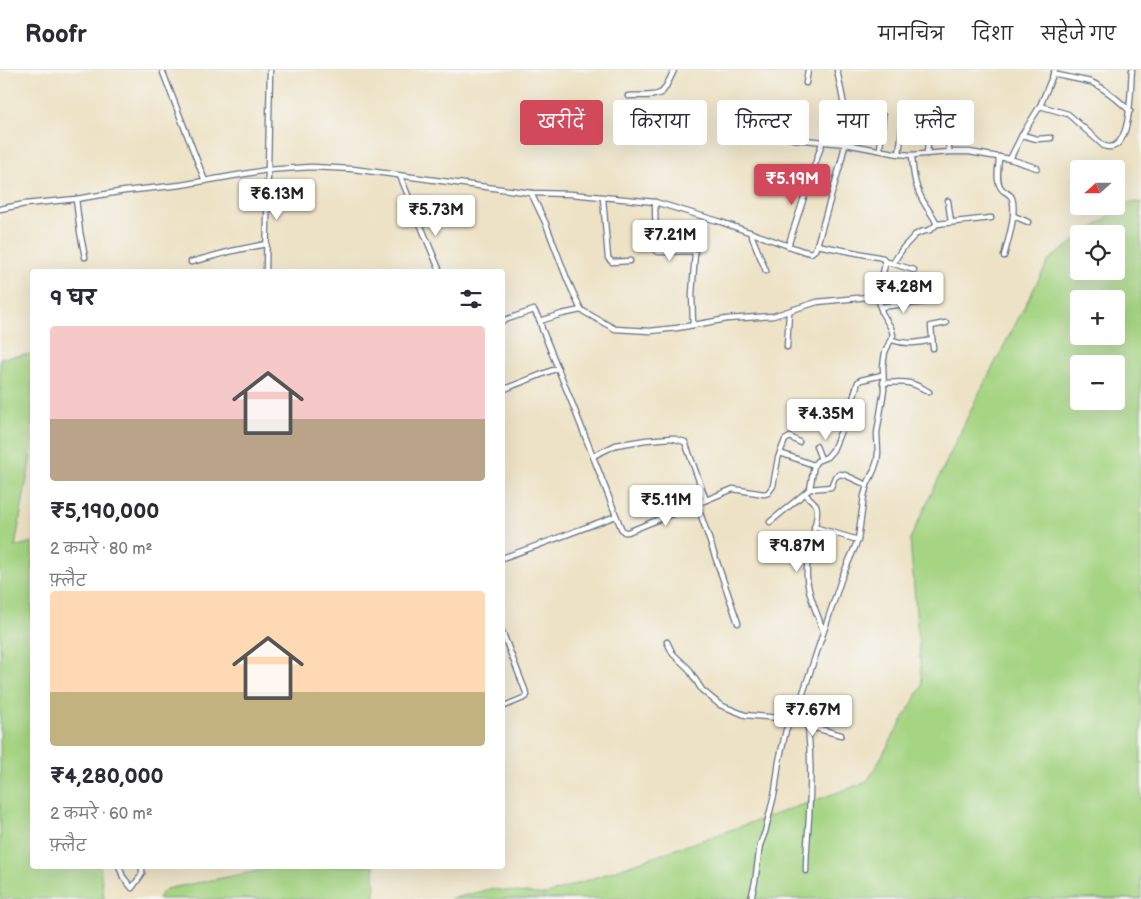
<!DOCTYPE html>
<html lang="hi">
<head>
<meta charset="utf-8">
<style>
  :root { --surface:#fff; --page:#f2f2f3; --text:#2b2b33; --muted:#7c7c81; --line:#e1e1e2; --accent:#d1495b }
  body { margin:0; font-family:"Balsamiq Sans","Playpen Sans Deva",sans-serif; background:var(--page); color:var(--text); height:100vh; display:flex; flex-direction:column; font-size:19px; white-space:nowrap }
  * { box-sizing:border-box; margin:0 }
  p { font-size:16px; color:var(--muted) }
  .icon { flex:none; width:28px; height:28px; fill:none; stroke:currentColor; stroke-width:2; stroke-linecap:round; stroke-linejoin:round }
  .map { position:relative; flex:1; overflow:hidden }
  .side { position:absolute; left:30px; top:199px; width:475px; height:600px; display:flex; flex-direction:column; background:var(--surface); border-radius:5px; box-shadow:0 5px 20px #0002 }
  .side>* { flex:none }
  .guide { position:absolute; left:520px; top:30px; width:475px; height:45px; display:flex; gap:10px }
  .needle { width:32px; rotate:249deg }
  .fabs { position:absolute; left:1070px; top:90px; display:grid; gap:10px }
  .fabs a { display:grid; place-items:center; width:55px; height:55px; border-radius:5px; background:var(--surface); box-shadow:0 5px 20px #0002; font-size:25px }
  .price { position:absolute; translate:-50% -42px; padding:0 11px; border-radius:5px; background:#fff; color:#222; font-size:16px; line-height:32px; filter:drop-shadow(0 1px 2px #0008) }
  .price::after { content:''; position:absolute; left:50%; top:30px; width:15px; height:11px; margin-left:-8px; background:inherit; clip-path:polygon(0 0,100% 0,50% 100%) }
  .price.on { background:var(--accent); color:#fff }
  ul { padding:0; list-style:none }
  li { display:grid; align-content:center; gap:10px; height:265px; padding:0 20px }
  li span { display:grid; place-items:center; height:155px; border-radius:5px; color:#555 }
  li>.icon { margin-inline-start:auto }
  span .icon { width:90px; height:90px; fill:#fffc; stroke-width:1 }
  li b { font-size:21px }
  h2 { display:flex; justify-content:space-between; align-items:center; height:60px; padding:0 20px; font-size:21px }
  .pill { padding:0 18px; border-radius:5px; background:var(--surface); box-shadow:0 5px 20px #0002; font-size:18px; line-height:45px }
  .pill.on { background:var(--accent); color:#fff }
  header { display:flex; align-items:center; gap:30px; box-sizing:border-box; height:70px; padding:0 25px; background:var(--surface); border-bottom:1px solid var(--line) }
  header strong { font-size:24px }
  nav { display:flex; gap:28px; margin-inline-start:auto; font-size:18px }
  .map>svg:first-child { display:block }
  .green { fill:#a5d482; stroke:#608270; fill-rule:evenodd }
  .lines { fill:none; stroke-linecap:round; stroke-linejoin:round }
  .minor-casing { stroke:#646e82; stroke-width:7 }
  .minor { stroke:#fff; stroke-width:4.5 }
</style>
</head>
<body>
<header>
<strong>Roofr</strong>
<nav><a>मानचित्र</a><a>दिशा</a><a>सहेजे गए</a></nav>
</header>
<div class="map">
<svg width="1141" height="829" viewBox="0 0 1141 829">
  <rect width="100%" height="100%" fill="#f6f6f2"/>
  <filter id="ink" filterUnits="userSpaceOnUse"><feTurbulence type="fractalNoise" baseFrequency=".02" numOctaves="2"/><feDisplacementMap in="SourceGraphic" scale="10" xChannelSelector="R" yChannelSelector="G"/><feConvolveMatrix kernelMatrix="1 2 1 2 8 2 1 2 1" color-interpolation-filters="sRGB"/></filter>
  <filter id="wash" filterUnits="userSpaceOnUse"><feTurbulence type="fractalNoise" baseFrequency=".0096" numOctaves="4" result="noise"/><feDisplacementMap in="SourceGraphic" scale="20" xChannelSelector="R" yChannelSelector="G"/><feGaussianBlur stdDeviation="1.12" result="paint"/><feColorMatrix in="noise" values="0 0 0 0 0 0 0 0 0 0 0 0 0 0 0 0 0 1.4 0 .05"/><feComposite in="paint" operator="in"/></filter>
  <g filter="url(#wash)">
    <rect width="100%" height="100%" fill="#ede2c5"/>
    <g class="green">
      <path d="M 1141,132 L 1141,829 L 450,829 L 490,819 L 545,825 L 867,712 L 922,616 L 910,469 L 977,327 L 1049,190 L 1079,168 L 1079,201 L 1116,201 L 1116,164 L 1085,164 L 1127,133 ZM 1079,229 L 1116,229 L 1116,266 L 1079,266 ZM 1079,294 L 1116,294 L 1116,331 L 1079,331 Z"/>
      <polygon points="32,284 32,380 15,477 32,472 32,796 100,796 104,829 0,829 0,288"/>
      <polygon points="266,796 374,796 375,829 157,829 166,819 267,799"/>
    </g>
  </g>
  <g filter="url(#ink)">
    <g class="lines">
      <defs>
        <g id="minor">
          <polyline points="162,0 205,111"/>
          <path d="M 1053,4 L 1091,12 C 1106,19 1118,30 1130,41"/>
          <polyline points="806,13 808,0"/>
          <path d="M 628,26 C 636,25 657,28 663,21 C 667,15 671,7 674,0"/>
          <path d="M 1040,36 L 1068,44 L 1104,76 C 1133,86 1130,15 1132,0"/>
          <polyline points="793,37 789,64 791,68 793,69 846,74 899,84 912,85 949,82 969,82 1010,89 1037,98"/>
          <polyline points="847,50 867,46"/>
          <polyline points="948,53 949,82"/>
          <polyline points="1022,65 1037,69 1051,68"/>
          <polyline points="880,80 883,46"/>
          <polyline points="899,84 905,35"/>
          <polyline points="927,84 929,61"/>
          <path d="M 912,85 C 913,104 915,119 926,136 C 930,142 934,147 937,154"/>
          <path d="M 999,87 C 999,96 995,110 1001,118 C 1004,123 1009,122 1012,128 C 1017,143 1008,171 1004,186"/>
          <polyline points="1010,89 1022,65 1040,36 1055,0"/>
          <polyline points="400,106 439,199"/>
          <polyline points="531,123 546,154 567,209 581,240"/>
          <polyline points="603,128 608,188 612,192 630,191"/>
          <polyline points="76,129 80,162 85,187"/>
          <polyline points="948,131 951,152"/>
          <polyline points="655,132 656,181 659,182 693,181 695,183 692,224 693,255"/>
          <polyline points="0,139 25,134 76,129 125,121 181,115 267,100 311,97 353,99 531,123 571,124 655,132 718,151 803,181 811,183 815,180 817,175 841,92 847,66 847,50 837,0"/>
          <polyline points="1014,146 1028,152"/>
          <polyline points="750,162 766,201"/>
          <polyline points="788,176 822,73"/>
          <polyline points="884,191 914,200"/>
          <polyline points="191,192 232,181 266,174"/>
          <polyline points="893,193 903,178 915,165 921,162 930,160 937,154 991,148"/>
          <polyline points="266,201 270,0"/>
          <polyline points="880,237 925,232"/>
          <polyline points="502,251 534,240 540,251"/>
          <path d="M 892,270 C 906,275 917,273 932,270"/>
          <polyline points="787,277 789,242"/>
          <polyline points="933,278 931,256 946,253"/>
          <path d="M 883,313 C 905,312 909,310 929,322"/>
          <polyline points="502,320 558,298"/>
          <polyline points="799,372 790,367 785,370 778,388 773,416 768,423 764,424 733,419 628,462 624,462 621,458 574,338 542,259 540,251 562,244 581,240 615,259 650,261 677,258 727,249 773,246 817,232 878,226"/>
          <polyline points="816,376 821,389"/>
          <polyline points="780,383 814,395"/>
          <polyline points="593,386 616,375 646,370 672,368 685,372 706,430"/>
          <polyline points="810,419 831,417 835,407 840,404 845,405 867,415"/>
          <path d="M 805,424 C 808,427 813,431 816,435 C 820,442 811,472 809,481 C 808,490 806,499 807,508 C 808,525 818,545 823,561"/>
          <polyline points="668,429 673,444"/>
          <polyline points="697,434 738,553"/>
          <polyline points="770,452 810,419 814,395 817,391 827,387 833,380 850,339 858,312 861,310 882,305"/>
          <polyline points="814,457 858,470"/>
          <path d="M 502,488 C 541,475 578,460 616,446"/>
          <polyline points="502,561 527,625 526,627 502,637"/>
          <polyline points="667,572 673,584 688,598 702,620 720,635 745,645 791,649 808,656 841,665"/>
          <polyline points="119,796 123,807 132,818 142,804 142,796"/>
          <path d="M 806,801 C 806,783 808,765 809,746 C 811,716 811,686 808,656"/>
          <polyline points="751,829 755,812 760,775 765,762 775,721 779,691 786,660 800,632 842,507 858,470 864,426 867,415 874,400 877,391 878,383 877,363 884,320 883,296 885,282 893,265 891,258 882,243 878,226 885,194 883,188 817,175"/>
        </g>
      </defs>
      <use href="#minor" class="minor-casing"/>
      <use href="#minor" class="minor"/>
    </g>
  </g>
</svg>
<div class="fabs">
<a><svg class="needle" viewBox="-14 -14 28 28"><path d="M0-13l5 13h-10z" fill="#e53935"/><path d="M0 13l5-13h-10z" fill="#7c7c81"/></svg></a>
<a><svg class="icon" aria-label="locate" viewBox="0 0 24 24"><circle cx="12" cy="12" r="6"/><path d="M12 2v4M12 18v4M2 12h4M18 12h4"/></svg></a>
<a>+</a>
<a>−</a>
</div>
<b class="price on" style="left:792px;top:136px">₹5.19M</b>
<b class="price" style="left:277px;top:151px">₹6.13M</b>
<b class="price" style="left:436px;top:167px">₹5.73M</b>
<b class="price" style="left:670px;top:192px">₹7.21M</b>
<b class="price" style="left:904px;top:244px">₹4.28M</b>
<b class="price" style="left:826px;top:371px">₹4.35M</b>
<b class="price" style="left:666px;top:457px">₹5.11M</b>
<b class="price" style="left:797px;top:503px">₹9.87M</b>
<b class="price" style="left:813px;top:667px">₹7.67M</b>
<div class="guide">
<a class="pill on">खरीदें</a>
<a class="pill">किराया</a>
<a class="pill">फ़िल्टर</a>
<a class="pill">नया</a>
<a class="pill">फ़्लैट</a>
</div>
<section class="side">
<h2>9 घर<svg class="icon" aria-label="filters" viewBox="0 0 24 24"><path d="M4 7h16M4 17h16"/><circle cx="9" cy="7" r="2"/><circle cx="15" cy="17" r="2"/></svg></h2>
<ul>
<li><span style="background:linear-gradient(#f6c9c9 60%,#b9a48a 0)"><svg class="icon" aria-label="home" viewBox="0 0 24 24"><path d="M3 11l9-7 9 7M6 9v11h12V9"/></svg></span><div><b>₹5,190,000</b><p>2 कमरे · 80 m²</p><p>फ़्लैट</p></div></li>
<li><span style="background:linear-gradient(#ffd9b3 65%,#c2b280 0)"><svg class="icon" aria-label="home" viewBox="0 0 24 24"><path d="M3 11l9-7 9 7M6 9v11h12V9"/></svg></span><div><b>₹4,280,000</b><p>2 कमरे · 60 m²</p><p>फ़्लैट</p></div></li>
</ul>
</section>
</div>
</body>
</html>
